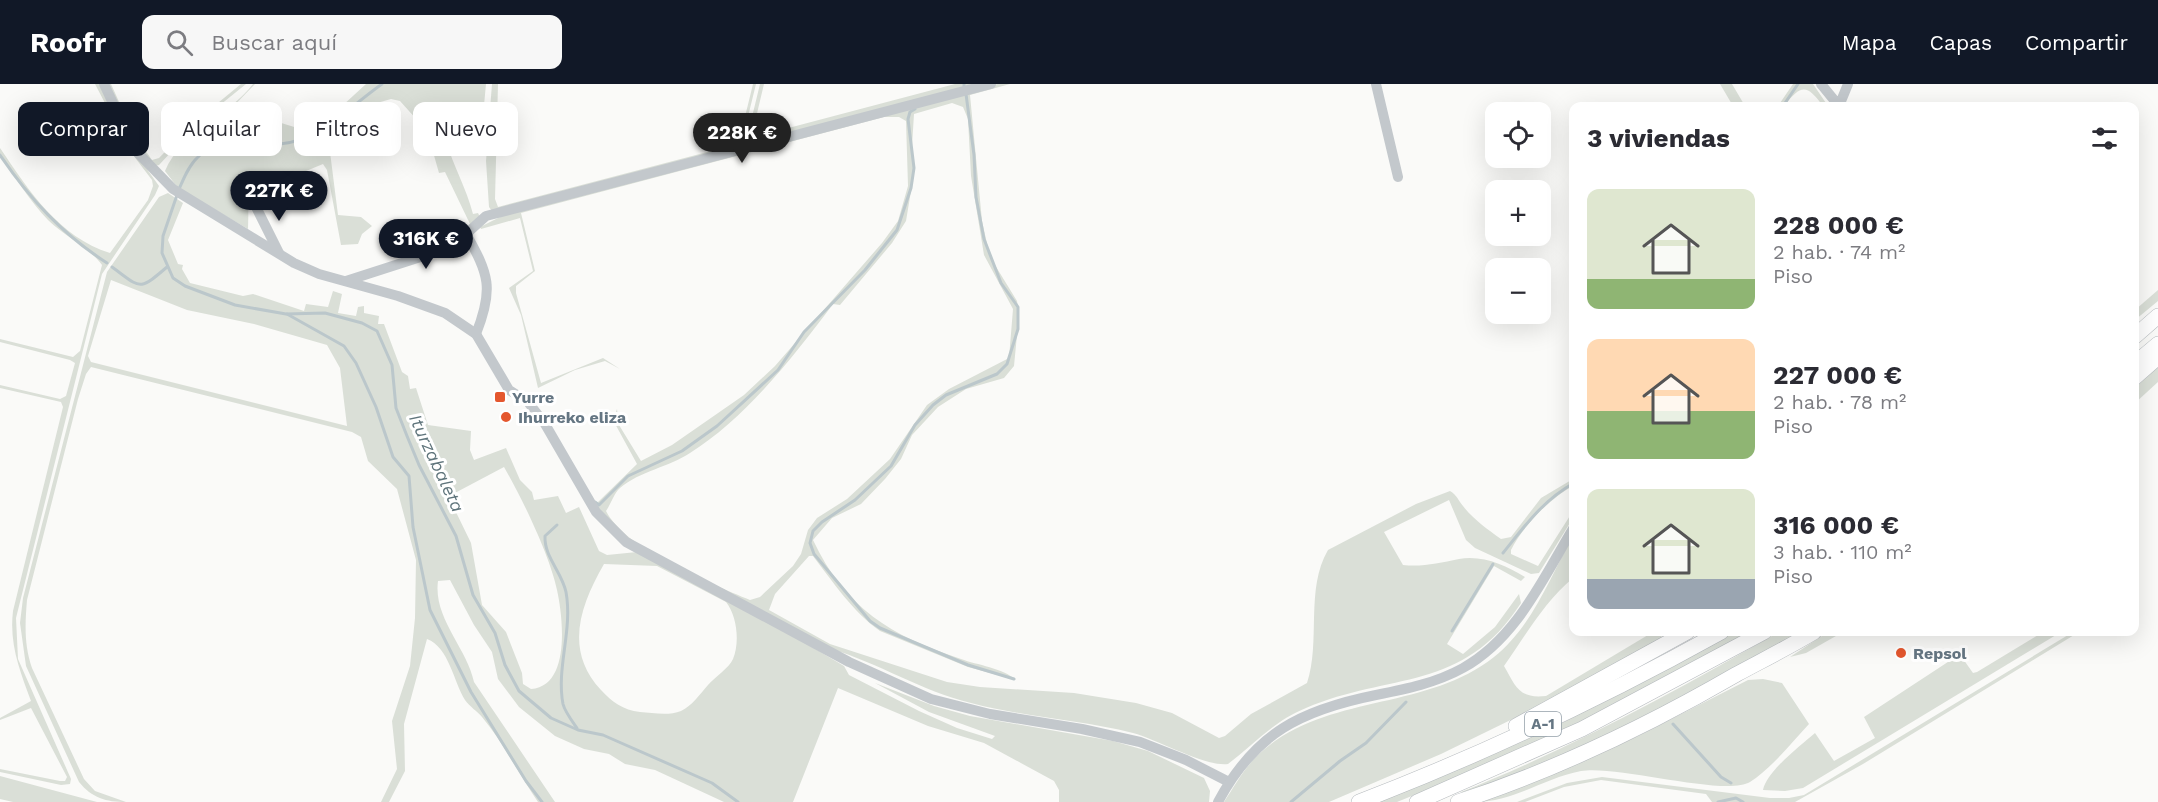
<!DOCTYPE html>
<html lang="es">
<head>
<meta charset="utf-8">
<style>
  :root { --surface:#fff; --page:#f7f7f7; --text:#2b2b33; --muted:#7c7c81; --accent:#111827 }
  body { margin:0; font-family:"Work Sans",sans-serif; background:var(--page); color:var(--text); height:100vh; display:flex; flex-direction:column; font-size:22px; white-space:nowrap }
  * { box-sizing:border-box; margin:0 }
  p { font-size:20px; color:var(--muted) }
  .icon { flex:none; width:33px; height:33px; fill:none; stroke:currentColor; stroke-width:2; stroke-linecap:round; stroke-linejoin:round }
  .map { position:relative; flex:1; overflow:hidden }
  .drawer { position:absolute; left:1569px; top:18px; width:570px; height:534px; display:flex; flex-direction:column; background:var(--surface); border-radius:12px; box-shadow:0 6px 24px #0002 }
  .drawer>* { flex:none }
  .banner { position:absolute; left:18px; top:18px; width:570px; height:54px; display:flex; gap:12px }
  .buttons { position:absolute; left:1485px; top:18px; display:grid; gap:12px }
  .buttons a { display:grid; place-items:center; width:66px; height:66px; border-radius:12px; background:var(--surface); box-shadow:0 6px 24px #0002; font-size:30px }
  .price { position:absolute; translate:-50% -51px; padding:0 14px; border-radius:21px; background:var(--accent); color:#fff; font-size:20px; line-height:39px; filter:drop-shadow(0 2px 3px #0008) }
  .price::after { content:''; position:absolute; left:50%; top:36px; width:18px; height:14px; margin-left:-9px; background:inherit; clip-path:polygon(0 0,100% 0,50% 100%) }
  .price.current { background:#222; color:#fff }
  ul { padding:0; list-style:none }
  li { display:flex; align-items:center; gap:18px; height:150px; padding:0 18px }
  li span { display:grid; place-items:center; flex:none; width:168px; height:120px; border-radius:12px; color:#555 }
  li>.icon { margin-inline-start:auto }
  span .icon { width:72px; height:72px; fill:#fffc; stroke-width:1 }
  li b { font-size:26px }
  h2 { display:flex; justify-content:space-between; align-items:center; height:72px; padding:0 18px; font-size:26px }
  .chip { padding:0 21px; border-radius:12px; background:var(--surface); box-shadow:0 6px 24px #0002; font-size:21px; line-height:54px }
  .chip.current { background:var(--accent); color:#fff }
  header { display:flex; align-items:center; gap:36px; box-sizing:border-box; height:84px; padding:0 30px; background:var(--accent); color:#fff }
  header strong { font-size:28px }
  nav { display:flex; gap:33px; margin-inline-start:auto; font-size:21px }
  .search { width:420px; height:54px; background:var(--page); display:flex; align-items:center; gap:15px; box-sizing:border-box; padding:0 21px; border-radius:12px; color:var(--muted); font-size:22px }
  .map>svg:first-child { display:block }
  .green { fill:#dadfd7; fill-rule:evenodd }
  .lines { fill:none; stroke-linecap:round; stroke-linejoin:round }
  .stream { stroke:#bbc7cb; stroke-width:3 }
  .highway-casing { stroke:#b4b9bd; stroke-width:16 }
  .minor { stroke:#c3c8cc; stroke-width:10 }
  .highway { stroke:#fff; stroke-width:15 }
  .poi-dot { fill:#e4572e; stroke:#fff; stroke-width:2 }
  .labels { text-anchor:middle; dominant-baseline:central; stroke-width:6; stroke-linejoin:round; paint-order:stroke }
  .shield { fill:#fff; stroke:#939fa8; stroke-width:1.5 }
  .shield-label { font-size:15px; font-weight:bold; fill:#657683 }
  .poi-label { font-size:16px; font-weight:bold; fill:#657683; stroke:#fff; text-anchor:start }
  .water-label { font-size:18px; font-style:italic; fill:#60757c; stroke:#fff }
</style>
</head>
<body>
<header>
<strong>Roofr</strong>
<div class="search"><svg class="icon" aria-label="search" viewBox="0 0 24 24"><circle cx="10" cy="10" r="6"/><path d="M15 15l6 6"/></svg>Buscar aquí</div>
<nav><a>Mapa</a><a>Capas</a><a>Compartir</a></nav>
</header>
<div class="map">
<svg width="2158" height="718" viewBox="0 0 2158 718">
  <rect width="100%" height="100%" fill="#fafaf8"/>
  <g class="green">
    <path d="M 95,0 L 99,0 L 124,53 L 159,102 L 155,111 L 102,190 L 16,534 L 18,575 L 71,695 L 70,700 L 61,701 L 0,688 L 0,685 L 60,697 L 65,697 L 67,693 L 31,624 L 0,636 L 0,634 L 31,617 C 20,587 9,560 13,527 L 63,323 L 61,318 L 0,304 L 0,301 L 60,315 L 66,312 L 75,279 L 70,276 L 0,258 L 0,255 L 73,273 L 80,267 L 102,181 C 89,163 64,152 48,136 C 30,117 15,93 0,71 L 0,64 C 29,107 59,153 110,169 L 148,116 L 153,102 L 152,96 L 130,67 Z"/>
    <polygon points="108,0 111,0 133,49 152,76 159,74 190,42 241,0 246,0 199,38 159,81 155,82 134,57"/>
    <path d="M 253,0 L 255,0 L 224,32 L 224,37 L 249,29 L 307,47 L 317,45 L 366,0 L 486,0 L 481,53 L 446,57 C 454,84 466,103 473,130 L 478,129 L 480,133 L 470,140 L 445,88 L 439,89 L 427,47 L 400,17 L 391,15 L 377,19 L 355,32 L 333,53 L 319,54 L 330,68 L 338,131 L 361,133 L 372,142 L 362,150 L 358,160 L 341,161 L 327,86 L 323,80 L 294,92 L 264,113 L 265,106 L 249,102 L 248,145 L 178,104 L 165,87 C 181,48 229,32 253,0 Z"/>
    <polygon points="492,0 498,0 495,115 498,123 734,61 741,49 753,0 756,0 743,53 735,63 492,127 489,123 486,77"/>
    <polygon points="760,0 764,0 754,42 758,52 955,0 975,0 756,58 752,56 752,33"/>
    <path d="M 997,0 L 1010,0 L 970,11 L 982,137 L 990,173 L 1017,217 L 1019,230 L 1014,282 L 1004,294 L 966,305 L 938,323 L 912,351 L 901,375 L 885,395 L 861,420 L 832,434 L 813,456 C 845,524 891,552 961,575 C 977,581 1003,584 1016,596 L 968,583 L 880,547 C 853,528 833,498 813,472 L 809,472 L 775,510 L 769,526 L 830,560 L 947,598 L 980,603 L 1074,609 L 1136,619 L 1172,629 L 1219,654 L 1225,652 L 1251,630 L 1307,599 C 1321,558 1305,505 1328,466 L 1416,420 L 1450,407 C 1457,411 1458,416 1463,422 C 1473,435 1487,445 1501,455 L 1511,453 L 1541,414 L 1573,395 L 1573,402 C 1549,415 1523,442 1511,466 L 1511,470 L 1538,482 L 1573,427 L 1573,434 L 1539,489 L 1531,490 L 1475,464 L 1466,456 L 1449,416 L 1384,448 L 1403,481 C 1423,483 1439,479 1459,475 C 1483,471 1505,481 1525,493 L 1521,497 L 1494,482 L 1447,560 L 1463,570 L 1495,543 L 1519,510 L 1521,519 C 1463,609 1390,588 1306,624 C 1274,637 1254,660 1228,680 C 1205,683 1159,656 1133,649 C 1080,636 1024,633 971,619 C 921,607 879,579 831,565 L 642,465 L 611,441 L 595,421 L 637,380 L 613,336 L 617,325 L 619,341 L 641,377 L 672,361 L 744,311 L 775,282 L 882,159 L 898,137 L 908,102 L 906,37 L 899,33 L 884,33 L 521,129 L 535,187 L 516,202 L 516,209 L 541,299 L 603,274 L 620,285 L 605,277 L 575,286 L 538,304 L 521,231 L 509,204 L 533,187 L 520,134 L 481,145 L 480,143 L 506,130 L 530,123 ZM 952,19 L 963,23 L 968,35 L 971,92 L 984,171 L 1013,225 L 1009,274 L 949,305 L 927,321 L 890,375 L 847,415 L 817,434 L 808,446 L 801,470 L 793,482 L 760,513 L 750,516 C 710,499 626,466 606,427 C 611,420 614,409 620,404 C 640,387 669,383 690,369 C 745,335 794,272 833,220 L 840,221 L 892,159 L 906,137 L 914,89 L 912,62 L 914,30 Z"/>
    <polygon points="1720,0 1732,0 1745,22 1733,22"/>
    <path d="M 1793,0 L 1813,0 L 1828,22 L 1823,22 C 1807,0 1801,0 1784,22 L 1778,22 Z"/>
    <path d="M 168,109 L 183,119 L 168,156 L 178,180 L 183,181 L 182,185 L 190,199 L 243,212 L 253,210 L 304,227 L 306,220 L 328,223 L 333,207 L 342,210 L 338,229 L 356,232 L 358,223 L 364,222 L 364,229 L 379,232 L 378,240 L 384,240 L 402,288 L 408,292 L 410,305 L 416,304 L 428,341 L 471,347 L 470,366 L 474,376 L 506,364 L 520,396 L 532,408 L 534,416 L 558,412 L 566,429 L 579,423 L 599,467 L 607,471 L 637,468 L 790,550 L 844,582 L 849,591 L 919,627 L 957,644 L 992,655 L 995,652 L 929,628 L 875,599 L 934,622 L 970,632 L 1113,657 L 1148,667 L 1204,694 L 1210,707 L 1209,718 L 1059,718 L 1059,706 L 1054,697 L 984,659 L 928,642 L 838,604 L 793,718 L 724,718 L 655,686 L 625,680 L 609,670 L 584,665 L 555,652 L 519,623 L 498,595 L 492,568 L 474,541 L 450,496 L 438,497 C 433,534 467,564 474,598 L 555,718 L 538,718 C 519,690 503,658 482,633 C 477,627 470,623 465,616 C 454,599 449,563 427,555 L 404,640 L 405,687 L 389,718 L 381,718 L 397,685 L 392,637 L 410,582 L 415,534 L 416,476 L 397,405 L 368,377 L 361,353 L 352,348 L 91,283 L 86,290 L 78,315 L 27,516 C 25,540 24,561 32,584 L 84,695 L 95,707 L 126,718 C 106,718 92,714 79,698 L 26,582 L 20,539 L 23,514 L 107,188 L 159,113 ZM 111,196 L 187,226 L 254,240 L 327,261 L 340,284 L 347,342 L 91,278 L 88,272 ZM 504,383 C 522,414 550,472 557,506 C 563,533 571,602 531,605 L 523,600 L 522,589 L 506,548 L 482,521 L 471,459 L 454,424 L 453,410 ZM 604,480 L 657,482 L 726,518 C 737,532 740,558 733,575 C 729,584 714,594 708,601 C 700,610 692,622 681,627 C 669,632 653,629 640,628 C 623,626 612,618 601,606 C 564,566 580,522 604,480 Z"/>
    <polygon points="2158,206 2158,217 2135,236 2135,226"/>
    <polygon points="2158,282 2158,298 2135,319 2135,304"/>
    <path d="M 1573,452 L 1573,494 C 1545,517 1525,552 1504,582 C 1516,603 1519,615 1546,612 L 1653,548 L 1664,548 L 1659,557 L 1527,628 L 1441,670 L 1329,718 L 1224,718 C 1234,703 1243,686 1256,673 C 1322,608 1423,629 1494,573 C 1532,543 1550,493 1573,452 Z"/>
    <path d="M 1734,548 L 1748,548 C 1636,614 1518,670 1397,718 L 1376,718 L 1697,569 Z"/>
    <path d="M 1779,548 L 1804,548 L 1584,665 L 1464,711 L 1461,708 C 1572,664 1676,607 1779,548 Z"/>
    <polygon points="1828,548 1843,548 1806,569 1790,573"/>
    <path d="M 2043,548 L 2061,548 L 1803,704 L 1785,707 L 1763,706 C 1767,687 1800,662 1815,649 L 1834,677 L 1875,654 L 1864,633 L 1954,574 L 1961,572 L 1973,589 L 1977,588 Z"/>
    <polygon points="2073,548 2079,548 1863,680 1795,718 1712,718 1706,710 1601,696 1564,703 1525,718 1517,718 1567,699 1602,693 1770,714 1789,714 1804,711"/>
    <path d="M 1763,595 L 1782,599 L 1809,640 C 1791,659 1772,684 1750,698 C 1725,713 1619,681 1581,687 C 1544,694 1514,718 1475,718 L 1638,652 L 1748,596 Z"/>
    <polygon points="0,692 97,718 13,718 0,715"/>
  </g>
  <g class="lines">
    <g class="stream">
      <polyline points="964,2 964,0"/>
      <polyline points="966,10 974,71 976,113 984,155 1001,199 1018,223 1018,245 1007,280 997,290 946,311 933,321 915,341 891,382 855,416 822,438 813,447 810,459 814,470 870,537 880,544 968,581 1014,595"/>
      <polyline points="1783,22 1798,0"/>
      <path d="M 0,71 C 30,115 62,150 107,179"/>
      <path d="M 179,105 C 184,94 189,81 198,73 C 219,50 256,36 280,60 C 321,56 349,23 382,0"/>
      <polyline points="177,111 163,152 162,169 173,194 185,202 235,221 286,230 325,229 362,239 377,247 392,281 396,324 407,352 419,381 456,452 473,511 495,549 505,581 519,607 551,634 578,646 603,651 712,699 738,718"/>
      <path d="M 112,183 C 141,204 138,208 167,183"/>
      <polyline points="287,230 344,262 356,279 376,323 393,373 409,392 413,443 430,526 471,608 526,697 542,718"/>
      <polyline points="595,418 599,421 628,392 682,367 717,342 778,286 804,248 865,186 897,146 911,104 914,84 908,35 910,28 915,25"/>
      <path d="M 557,441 L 545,452 C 544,473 562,488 566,508 C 573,546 556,584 563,620 C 565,628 572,637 577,644"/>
      <path d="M 1503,469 C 1524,443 1543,416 1574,399"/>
      <polyline points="1452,547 1493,480"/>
      <polyline points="1673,640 1721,693 1731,699"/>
      <polyline points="1291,718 1340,677 1366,659 1406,618"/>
      <polyline points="1718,718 1736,714 1743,718"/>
    </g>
    <defs>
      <g id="highway">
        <polyline points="2134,253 2158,232"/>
        <polyline points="2139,276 2158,260"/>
        <polyline points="2134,294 2158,273"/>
        <polyline points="1516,642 1687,548"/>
        <path d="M 1359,718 C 1484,670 1604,613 1721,548"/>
        <polyline points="1417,718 1582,645 1764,548"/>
        <path d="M 1458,718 C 1556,686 1649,641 1737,590 C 1763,576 1789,563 1814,548"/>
      </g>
    </defs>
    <use href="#highway" class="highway-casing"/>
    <g class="minor">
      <polyline points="104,0 135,66 173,105 294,179 319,190 398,212 445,229 476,250 509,306 528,318 545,340 596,428 626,458 849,578 931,615 990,630 1082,645 1140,658 1186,676 1229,698"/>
      <polyline points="1376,0 1398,93"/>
      <polyline points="1821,0 1839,22 1848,0"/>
      <polyline points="254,119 279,169"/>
      <path d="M 466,150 C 489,190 494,205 476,250"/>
      <polyline points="346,197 436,168 466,150 486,132 991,0"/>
      <path d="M 1218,718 C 1255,649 1301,626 1376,611 C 1406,605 1436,599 1463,584 C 1517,554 1543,494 1574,443"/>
    </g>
    <use href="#highway" class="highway"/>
  </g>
  <g class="poi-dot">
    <rect x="494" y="307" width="12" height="12" rx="3"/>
    <circle cx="506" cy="333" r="6"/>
    <circle cx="1901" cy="569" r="6"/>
  </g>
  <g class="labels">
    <rect class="shield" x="1525" y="628" width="36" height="24" rx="4.5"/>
    <g class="shield-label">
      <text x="1543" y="640">A-1</text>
    </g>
    <g class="poi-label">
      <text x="512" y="313">Yurre</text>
      <text x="518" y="333">Ihurreko eliza</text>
      <text x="1913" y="569">Repsol</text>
    </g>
    <g class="water-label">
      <text transform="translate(437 379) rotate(65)">Iturzabaleta</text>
    </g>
  </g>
</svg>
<div class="buttons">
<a><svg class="icon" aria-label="locate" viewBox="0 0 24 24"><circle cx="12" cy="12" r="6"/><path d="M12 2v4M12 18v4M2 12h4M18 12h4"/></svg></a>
<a>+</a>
<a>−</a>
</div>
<b class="price current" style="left:742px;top:80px">228K €</b>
<b class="price" style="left:279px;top:138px">227K €</b>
<b class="price" style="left:426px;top:186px">316K €</b>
<div class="banner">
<a class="chip current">Comprar</a>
<a class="chip">Alquilar</a>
<a class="chip">Filtros</a>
<a class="chip">Nuevo</a>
</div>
<section class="drawer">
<h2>3 viviendas<svg class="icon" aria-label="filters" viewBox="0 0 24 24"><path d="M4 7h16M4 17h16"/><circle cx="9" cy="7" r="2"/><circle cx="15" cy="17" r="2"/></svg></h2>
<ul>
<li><span style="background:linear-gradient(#dfe7d0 75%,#8fb573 0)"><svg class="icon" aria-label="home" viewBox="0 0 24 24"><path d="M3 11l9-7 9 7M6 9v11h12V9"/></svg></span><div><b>228 000 €</b><p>2 hab. · 74 m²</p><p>Piso</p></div></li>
<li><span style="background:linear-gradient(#ffd9b3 60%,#8fb573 0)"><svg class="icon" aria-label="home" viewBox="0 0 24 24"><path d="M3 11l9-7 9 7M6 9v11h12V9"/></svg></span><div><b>227 000 €</b><p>2 hab. · 78 m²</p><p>Piso</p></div></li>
<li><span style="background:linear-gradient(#dfe7d0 75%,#9aa5b1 0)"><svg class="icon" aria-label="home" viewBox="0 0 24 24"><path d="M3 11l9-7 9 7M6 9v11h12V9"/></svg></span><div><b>316 000 €</b><p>3 hab. · 110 m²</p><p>Piso</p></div></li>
</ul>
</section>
</div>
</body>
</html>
